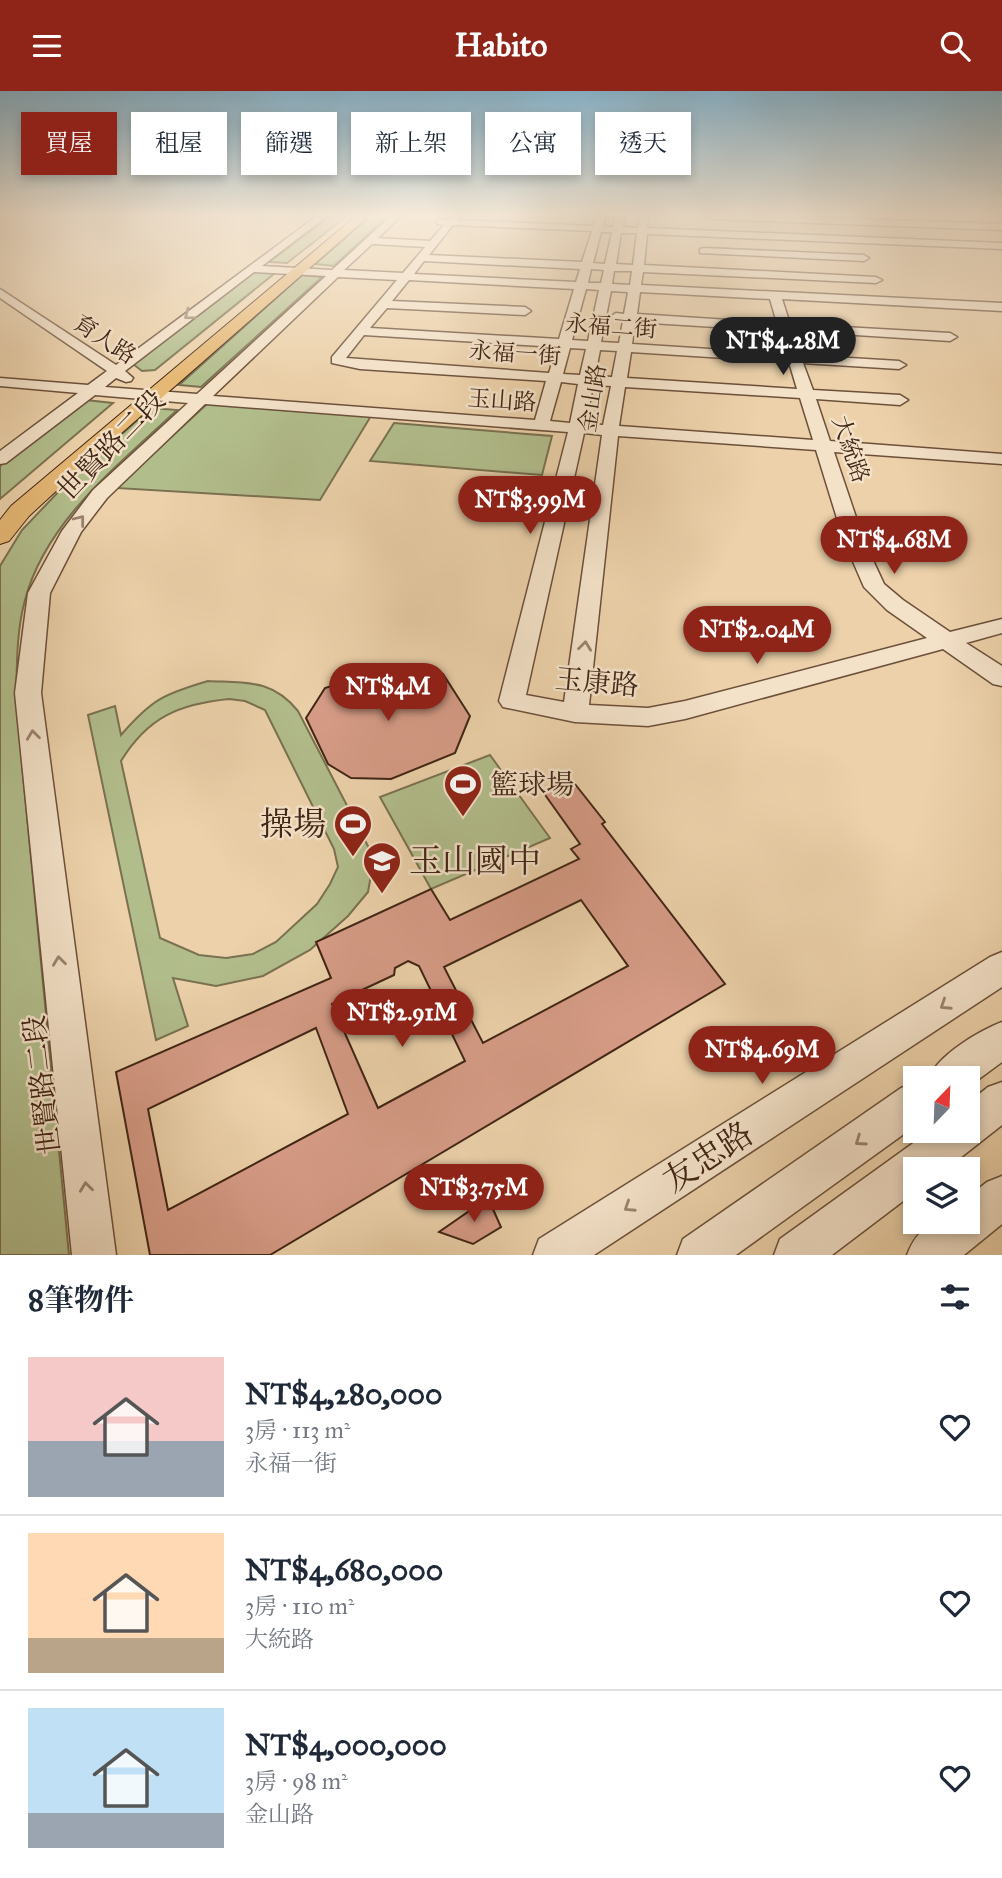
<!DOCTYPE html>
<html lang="zh-TW">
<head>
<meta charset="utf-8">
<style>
  :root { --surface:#fff; --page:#f2f2f3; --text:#1f2937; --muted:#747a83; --line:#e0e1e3; --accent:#8f2418 }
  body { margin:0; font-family:"IM FELL Great Primer","Noto Serif TC",serif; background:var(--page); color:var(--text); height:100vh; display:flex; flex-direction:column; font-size:26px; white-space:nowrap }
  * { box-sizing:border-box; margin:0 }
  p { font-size:23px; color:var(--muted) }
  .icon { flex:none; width:38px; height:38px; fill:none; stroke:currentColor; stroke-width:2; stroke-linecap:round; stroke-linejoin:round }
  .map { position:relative; height:1164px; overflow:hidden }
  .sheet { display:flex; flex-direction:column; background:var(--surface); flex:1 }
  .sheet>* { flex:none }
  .top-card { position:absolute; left:21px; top:21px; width:961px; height:63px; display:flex; gap:14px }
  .needle { width:46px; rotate:23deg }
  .controls { position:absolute; left:903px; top:975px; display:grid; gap:14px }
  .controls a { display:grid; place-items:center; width:77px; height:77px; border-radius:0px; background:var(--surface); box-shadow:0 4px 10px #0003; font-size:35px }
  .price { position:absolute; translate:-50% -60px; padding:0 16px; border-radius:24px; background:var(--accent); color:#fff; font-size:23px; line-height:46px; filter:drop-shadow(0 2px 4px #0008) }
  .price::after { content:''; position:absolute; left:50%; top:42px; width:21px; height:16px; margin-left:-10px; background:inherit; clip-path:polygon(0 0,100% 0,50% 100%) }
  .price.selected { background:#222; color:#fff }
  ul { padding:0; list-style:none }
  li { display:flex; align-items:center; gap:21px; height:175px; padding:0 28px }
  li+li { border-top:2px solid var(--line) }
  li span { display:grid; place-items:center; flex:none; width:196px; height:140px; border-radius:0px; color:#555 }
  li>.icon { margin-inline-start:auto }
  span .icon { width:84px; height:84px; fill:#fffc; stroke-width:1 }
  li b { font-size:30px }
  h2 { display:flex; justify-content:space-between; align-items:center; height:84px; padding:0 28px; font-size:30px }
  .chip { padding:0 24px; border-radius:0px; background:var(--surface); box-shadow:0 4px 10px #0003; font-size:24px; line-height:63px }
  .chip.selected { background:var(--accent); color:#fff }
  header { display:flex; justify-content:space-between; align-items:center; height:91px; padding:0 28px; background:var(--accent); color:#fff; font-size:32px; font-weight:700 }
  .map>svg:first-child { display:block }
  .green { fill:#b2bd8c; stroke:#7a7150; stroke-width:2; fill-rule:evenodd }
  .building { fill:#d79c87; stroke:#412515; stroke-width:2; fill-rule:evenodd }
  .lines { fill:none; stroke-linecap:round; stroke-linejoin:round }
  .minor-casing { stroke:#6c503a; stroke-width:3 }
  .major-casing { stroke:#412515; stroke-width:2 }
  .minor { fill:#f3e1c8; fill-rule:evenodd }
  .major { fill:#e6b875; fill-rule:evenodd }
  .oneway { stroke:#9a836e }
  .labels { text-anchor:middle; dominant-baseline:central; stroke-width:5; stroke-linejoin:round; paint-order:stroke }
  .far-street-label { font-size:23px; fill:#412515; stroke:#f3e1c8 }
  .street-label { font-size:28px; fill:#412515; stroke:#f3e1c8 }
  .poi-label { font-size:28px; fill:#412515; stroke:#f3e1c8; text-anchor:start }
  .near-poi-label { font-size:33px; fill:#412515; stroke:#f3e1c8; text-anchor:end }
  .near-street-label { font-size:33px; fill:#412515; stroke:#f3e1c8 }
</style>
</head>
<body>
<header><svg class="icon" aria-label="menu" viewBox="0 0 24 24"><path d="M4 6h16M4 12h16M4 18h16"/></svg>Habito<svg class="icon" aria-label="search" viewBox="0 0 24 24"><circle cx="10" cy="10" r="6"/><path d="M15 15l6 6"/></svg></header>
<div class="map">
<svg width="1002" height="1164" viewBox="0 0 1002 1164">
  <rect width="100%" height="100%" fill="#ecd1aa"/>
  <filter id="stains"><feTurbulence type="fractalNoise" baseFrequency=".00286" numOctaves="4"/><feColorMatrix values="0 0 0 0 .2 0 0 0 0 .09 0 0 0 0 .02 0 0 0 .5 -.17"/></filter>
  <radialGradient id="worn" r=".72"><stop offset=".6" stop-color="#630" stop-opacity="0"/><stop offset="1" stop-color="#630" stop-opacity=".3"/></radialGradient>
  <g class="green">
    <polygon points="330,125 347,125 287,172 269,171"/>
    <polygon points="371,125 388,125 334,175 315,173"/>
    <polygon points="254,181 275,182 155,279 142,280 133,273"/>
    <polygon points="302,184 322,186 201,296 179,294"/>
    <polygon points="86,309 113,312 0,408 0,375"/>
    <polygon points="207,313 371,325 320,409 116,397"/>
    <path d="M 151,317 L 177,319 C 120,373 46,429 25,509 C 16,541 17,577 16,610 L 69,1164 L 0,1164 L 0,475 L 22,439 L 63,396 Z"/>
    <polygon points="394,332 552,345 542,384 370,370"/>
    <path d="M 208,590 C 247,592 272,588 298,620 L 369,757 L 371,784 L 368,801 L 348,825 L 310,859 L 263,885 L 216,895 L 173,887 L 188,935 L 156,949 L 88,624 L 115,615 L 121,644 C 152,608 164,603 208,590 ZM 229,608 L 245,610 L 265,619 L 334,758 L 338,776 L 330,793 L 317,813 L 276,851 L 253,863 L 226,867 L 199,864 L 160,847 L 121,670 C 148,626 179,613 229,608 Z"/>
    <polygon points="490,664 550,747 431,798 380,706"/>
  </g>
  <g class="building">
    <polygon points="398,574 443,583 470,625 455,662 391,688 351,687 328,673 306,627 325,597"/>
    <path d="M 571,688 L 605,731 L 602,733 L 725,893 L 270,1164 L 150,1164 L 116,981 L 331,887 L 316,851 L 431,798 L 450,829 L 579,768 L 571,758 L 580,753 L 543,701 ZM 581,809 L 628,875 L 483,952 L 444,876 ZM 408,870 L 419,875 L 465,970 L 378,1017 L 332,913 L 394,884 L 395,877 ZM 316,937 L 348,1023 L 168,1119 L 148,1018 Z"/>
    <polygon points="488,1107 501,1136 473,1153 439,1141"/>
  </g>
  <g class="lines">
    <defs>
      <g id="minor">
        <path d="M 317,125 L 327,125 L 262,175 L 332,179 L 391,125 L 401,125 L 378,147 L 430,150 L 444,134 L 437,133 L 437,129 L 448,129 L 452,125 L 460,125 L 458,129 L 593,135 L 597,125 L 605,125 L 603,135 L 613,136 L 616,125 L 624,125 L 623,136 L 638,137 L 640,125 L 648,125 L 647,137 L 1002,152 L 1002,158 L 647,143 L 644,174 L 876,186 L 882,189 L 876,192 L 643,181 L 641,194 L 1002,212 L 1002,220 L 782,208 L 790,233 L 950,242 L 957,246 L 950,250 L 793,240 L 801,264 L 899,270 L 906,274 L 899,278 L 803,272 L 813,299 L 900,304 L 908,309 L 900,314 L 816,308 L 830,350 L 1002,363 L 1002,373 L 834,361 L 864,450 L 884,493 L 903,509 L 950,541 L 1002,528 L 1002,542 L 966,552 L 1002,575 L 1002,595 L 993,593 L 943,558 L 685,628 L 648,635 L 575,631 L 503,616 L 499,610 L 568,341 L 205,313 L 107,407 L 81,441 L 50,502 L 41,602 L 116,1164 L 72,1164 L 15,602 L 28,502 L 62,440 L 93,399 L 188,312 L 95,304 L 6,372 L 0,373 L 0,360 L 78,302 L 0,295 L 0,287 L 88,294 L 107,280 L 0,207 L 0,198 L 116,274 ZM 453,134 L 592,140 L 582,171 L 429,164 ZM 601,141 L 612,141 L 605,173 L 593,172 ZM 621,142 L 637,142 L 633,174 L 616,173 ZM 372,153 L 425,156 L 403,182 L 344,179 ZM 424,170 L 580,178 L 576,191 L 414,183 ZM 591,178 L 604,179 L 601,192 L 588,192 ZM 614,180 L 632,180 L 630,194 L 612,193 ZM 254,181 L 326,185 L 197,303 L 105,296 L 116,287 L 126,291 L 131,290 L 133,287 L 125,280 ZM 338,186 L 397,189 L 332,266 L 332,272 L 360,278 L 546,290 L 535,329 L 213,305 ZM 409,189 L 574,198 L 559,248 L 370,237 L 387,217 L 525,224 L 531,220 L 525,216 L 392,210 ZM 586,198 L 599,199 L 588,250 L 572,249 ZM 611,200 L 628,201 L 624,223 L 616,222 L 610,226 L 623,230 L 619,252 L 601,251 ZM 640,201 L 770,208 L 777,232 L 637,223 ZM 635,231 L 779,240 L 786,263 L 632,253 ZM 364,244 L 557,256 L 549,282 L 346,267 ZM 570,257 L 586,258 L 580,284 L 563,283 ZM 600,259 L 617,260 L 612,286 L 595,285 ZM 631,261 L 789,271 L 797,298 L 627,287 ZM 561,291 L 578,293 L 570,332 L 550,330 ZM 593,294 L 611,295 L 603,334 L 586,333 ZM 625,296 L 800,307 L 813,349 L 619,335 ZM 584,342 L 602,344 L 564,611 L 526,604 ZM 618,345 L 816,359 L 844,450 L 864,496 L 887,519 L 927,547 L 685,610 L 648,617 L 589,614 Z"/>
        <polygon points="707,125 773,125 1002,133 1002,139 712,128"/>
        <polygon points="704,157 864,164 869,167 864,170 700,162 700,158"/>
        <polygon points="1002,861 1002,896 594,1164 533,1164 539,1148 990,866"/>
        <path d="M 1002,931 L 1002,971 L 968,996 L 968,987 L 929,987 C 938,964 979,940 1002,931 Z"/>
        <polygon points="1002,991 1002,1034 946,1078 915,1078 915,1101 832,1164 774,1164 780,1148 930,1040 968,1040 968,1012 988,996"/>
        <polygon points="915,992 915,1035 736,1164 677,1164 683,1148 901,997"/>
        <path d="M 1002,1085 L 1002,1133 L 964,1164 L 907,1164 C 920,1131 936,1130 968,1130 L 968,1106 L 987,1091 Z"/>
      </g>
      <polygon id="major" points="356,125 369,125 69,388 29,425 9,450 0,453 0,429 11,415"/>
    </defs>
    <use href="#minor" class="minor-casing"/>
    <use href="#major" class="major-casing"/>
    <use href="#minor" class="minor"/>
    <use href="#major" class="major"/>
  </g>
  <defs><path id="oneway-chevron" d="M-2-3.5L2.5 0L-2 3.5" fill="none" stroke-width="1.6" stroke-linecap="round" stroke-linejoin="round" transform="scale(1.75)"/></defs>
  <g class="oneway">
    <use href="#oneway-chevron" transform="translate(189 224) rotate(143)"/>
    <use href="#oneway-chevron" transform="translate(80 429) rotate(-52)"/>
    <use href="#oneway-chevron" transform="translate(585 555) rotate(-83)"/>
    <use href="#oneway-chevron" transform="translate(33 644) rotate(-97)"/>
    <use href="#oneway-chevron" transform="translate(59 870) rotate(-97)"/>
    <use href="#oneway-chevron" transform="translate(945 914) rotate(147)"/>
    <use href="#oneway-chevron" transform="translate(860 1050) rotate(145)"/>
    <use href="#oneway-chevron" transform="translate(86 1096) rotate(-97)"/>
    <use href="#oneway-chevron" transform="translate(629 1116) rotate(147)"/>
  </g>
  <linearGradient id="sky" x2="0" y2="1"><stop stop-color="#88b5ce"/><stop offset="0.43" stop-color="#f6ead9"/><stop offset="1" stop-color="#f6ead9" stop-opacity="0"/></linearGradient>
  <rect width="1002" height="288" fill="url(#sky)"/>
  <defs>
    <symbol id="stadium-pin" viewBox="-11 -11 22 30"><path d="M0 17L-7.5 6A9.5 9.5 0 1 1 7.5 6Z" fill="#8f2418" stroke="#f3e1c8"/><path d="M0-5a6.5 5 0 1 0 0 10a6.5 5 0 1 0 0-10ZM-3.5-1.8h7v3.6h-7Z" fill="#fff"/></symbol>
    <symbol id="school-pin" viewBox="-11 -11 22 30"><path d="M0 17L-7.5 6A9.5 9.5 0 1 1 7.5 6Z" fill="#8f2418" stroke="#f3e1c8"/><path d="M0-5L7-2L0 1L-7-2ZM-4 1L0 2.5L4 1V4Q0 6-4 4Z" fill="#fff"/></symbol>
  </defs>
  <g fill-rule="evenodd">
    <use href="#stadium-pin" x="441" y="671" width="44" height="60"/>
    <use href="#stadium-pin" x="331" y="711" width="44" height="60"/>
    <use href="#school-pin" x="360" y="748" width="44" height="60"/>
  </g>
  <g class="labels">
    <g class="far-street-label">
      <text transform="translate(611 235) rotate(4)">永福二街</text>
      <text transform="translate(105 248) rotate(33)">育人路</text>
      <text transform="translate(515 262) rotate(4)">永福一街</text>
      <text transform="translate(592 307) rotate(-81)">金山路</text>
      <text transform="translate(502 309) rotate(4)">玉山路</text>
      <text transform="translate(851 358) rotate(71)">大統路</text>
    </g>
    <g class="street-label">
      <text transform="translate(111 354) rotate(-46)">世賢路二段</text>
      <text transform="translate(597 591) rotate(5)">玉康路</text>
      <text transform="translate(42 994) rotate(-97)">世賢路二段</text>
    </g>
    <g class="poi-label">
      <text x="490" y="693">籃球場</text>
    </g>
    <g class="near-poi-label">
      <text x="326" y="733">操場</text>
      <text x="409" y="770" text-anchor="start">玉山國中</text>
    </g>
    <g class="near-street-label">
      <text transform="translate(708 1066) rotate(-33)">友忠路</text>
    </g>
  </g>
  <rect width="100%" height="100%" filter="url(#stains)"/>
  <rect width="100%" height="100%" fill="url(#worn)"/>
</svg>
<div class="controls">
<a><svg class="needle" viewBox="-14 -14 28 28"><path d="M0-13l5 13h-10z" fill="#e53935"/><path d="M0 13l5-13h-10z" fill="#747a83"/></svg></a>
<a><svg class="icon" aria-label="layers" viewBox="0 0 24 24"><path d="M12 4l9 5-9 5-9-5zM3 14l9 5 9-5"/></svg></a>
</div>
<b class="price selected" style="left:783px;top:286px">NT$4.28M</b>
<b class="price" style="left:530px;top:445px">NT$3.99M</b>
<b class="price" style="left:894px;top:485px">NT$4.68M</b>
<b class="price" style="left:757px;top:575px">NT$2.04M</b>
<b class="price" style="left:388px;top:632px">NT$4M</b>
<b class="price" style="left:402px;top:958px">NT$2.91M</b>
<b class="price" style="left:762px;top:995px">NT$4.69M</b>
<b class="price" style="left:474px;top:1133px">NT$3.75M</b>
<div class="top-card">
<a class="chip selected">買屋</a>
<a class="chip">租屋</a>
<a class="chip">篩選</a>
<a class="chip">新上架</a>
<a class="chip">公寓</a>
<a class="chip">透天</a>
</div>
</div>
<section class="sheet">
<h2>8筆物件<svg class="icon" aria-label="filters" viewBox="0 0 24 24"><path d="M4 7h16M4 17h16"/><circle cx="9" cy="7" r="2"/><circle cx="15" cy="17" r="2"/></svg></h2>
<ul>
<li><span style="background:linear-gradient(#f6c9c9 60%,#9aa5b1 0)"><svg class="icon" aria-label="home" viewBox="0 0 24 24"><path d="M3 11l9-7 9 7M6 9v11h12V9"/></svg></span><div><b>NT$4,280,000</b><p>3房 · 113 m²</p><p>永福一街</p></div><svg class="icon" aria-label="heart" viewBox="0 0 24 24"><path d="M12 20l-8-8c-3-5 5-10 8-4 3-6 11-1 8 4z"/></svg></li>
<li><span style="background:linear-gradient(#ffd9b3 75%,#b9a48a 0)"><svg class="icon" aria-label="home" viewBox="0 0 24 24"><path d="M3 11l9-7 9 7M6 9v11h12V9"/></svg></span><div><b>NT$4,680,000</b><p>3房 · 110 m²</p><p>大統路</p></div><svg class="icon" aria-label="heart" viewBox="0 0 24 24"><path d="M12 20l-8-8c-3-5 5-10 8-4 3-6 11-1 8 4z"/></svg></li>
<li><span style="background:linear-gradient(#bfe0f5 75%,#9aa5b1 0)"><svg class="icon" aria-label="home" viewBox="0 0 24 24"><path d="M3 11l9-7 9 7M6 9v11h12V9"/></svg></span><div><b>NT$4,000,000</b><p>3房 · 98 m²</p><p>金山路</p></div><svg class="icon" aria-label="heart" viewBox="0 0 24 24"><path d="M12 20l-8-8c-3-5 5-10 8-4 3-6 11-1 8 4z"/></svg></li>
</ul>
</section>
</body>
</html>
